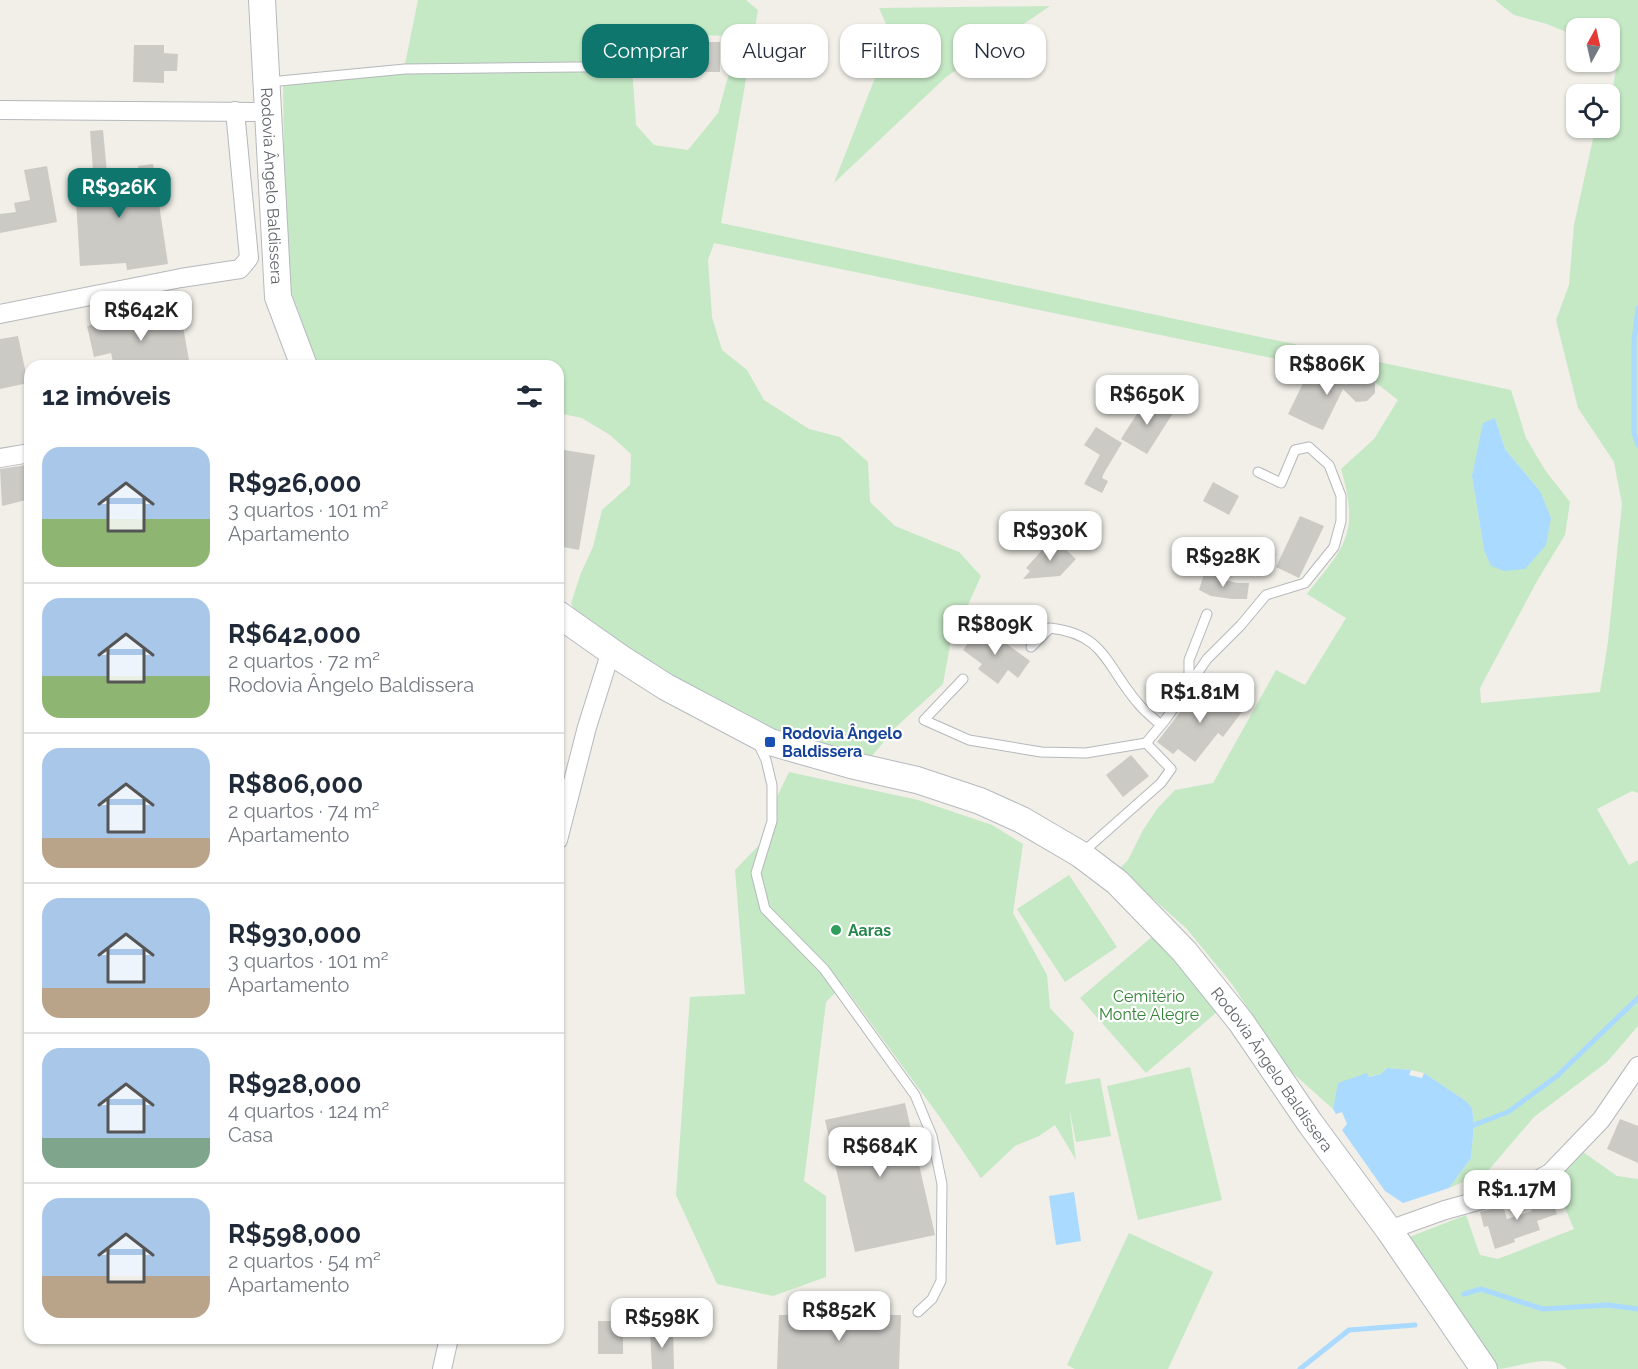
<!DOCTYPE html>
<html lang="pt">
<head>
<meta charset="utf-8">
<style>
  :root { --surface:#fff; --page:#f2f2f3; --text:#1f2937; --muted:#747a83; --line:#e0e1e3; --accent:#0f766e }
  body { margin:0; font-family:Raleway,sans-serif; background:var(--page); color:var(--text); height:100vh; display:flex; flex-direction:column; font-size:22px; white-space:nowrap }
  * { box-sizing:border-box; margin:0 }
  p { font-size:20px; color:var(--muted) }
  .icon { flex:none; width:33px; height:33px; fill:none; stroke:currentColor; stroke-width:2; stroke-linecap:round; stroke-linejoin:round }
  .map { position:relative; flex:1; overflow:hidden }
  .panel { position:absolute; left:24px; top:360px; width:540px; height:984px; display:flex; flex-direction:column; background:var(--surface); border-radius:18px; box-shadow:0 2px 4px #0004 }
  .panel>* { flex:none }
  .top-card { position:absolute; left:582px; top:24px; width:570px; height:54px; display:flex; gap:12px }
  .needle { width:39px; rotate:8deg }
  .buttons { position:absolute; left:1566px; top:18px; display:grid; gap:12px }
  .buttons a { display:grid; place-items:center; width:54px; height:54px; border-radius:12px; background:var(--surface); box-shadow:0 2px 4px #0004; font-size:30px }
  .price { position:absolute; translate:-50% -51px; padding:0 14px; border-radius:12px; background:#fff; color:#222; font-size:20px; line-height:39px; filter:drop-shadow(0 2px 3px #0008) }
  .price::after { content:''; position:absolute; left:50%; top:36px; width:18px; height:14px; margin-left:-9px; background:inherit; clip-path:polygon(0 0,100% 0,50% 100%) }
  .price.selected { background:var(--accent); color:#fff }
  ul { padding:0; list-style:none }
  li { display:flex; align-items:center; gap:18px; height:150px; padding:0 18px }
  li+li { border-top:2px solid var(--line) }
  li span { display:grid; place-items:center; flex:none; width:168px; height:120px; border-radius:18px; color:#555 }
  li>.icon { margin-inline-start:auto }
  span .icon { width:72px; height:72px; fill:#fffc; stroke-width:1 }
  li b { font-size:26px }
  h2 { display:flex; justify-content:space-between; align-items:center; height:72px; padding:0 18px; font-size:26px }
  .pill { padding:0 21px; border-radius:18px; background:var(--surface); box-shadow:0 2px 4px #0004; font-size:21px; line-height:54px }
  .pill.selected { background:var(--accent); color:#fff }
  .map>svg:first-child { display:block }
  .green { fill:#c5e8c5; fill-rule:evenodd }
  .water { fill:#aadaff }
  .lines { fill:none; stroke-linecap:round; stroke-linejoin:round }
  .stream { stroke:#aadaff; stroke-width:5 }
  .building { fill:#cccac5 }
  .lane-casing { stroke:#b5b8bc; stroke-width:11 }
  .street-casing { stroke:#b5b8bc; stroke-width:20 }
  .secondary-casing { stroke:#b6babf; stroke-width:28 }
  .lane { stroke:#fff; stroke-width:9 }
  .street { stroke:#fff; stroke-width:18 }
  .secondary { stroke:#fff; stroke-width:26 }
  .transit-dot { fill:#1a4fb4; stroke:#fff; stroke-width:2 }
  .leisure-dot { fill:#2e9e5b; stroke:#fff; stroke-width:2 }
  .labels { text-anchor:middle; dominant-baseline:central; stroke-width:4.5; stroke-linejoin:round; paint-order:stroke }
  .street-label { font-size:16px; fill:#5f6368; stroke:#fff }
  .transit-label { font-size:16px; font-weight:bold; fill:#164399; stroke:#fff; text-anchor:start }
  .leisure-label { font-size:16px; font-weight:bold; fill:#27864d; stroke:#fff; text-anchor:start }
  .park-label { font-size:16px; fill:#348238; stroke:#fff }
</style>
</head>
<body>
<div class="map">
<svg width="1638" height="1369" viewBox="0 0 1638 1369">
  <rect width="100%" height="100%" fill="#f1efe8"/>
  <g class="green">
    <path d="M 418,0 L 746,0 L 758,10 L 721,223 L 1511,390 L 1526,438 L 1545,470 L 1570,502 L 1565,535 L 1537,581 L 1480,688 L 1481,703 L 1600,692 L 1608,642 L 1622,504 L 1614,462 L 1578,408 L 1556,320 L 1569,285 L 1574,225 L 1593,139 L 1599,128 L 1610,128 L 1610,107 L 1616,69 L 1606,62 L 1610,62 L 1610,28 L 1576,28 L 1576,36 L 1547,24 L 1514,15 L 1495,0 L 1638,0 L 1638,793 L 1632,791 L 1597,809 L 1629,865 L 1638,860 L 1638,1026 L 1607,1062 L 1534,1117 L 1487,1172 L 1449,1188 L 1471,1158 L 1474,1125 L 1472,1108 L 1466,1101 L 1424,1073 L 1411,1070 L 1387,1068 L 1381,1074 L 1339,1083 L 1333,1109 L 1286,1067 L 1232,984 L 1186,928 L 1119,869 L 1128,860 L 1143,830 L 1157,809 L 1175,790 L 1213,783 L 1276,670 L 1305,685 L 1346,618 L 1307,594 C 1345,546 1360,534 1341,469 L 1374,439 L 1398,400 L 1366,375 L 1355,375 L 714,243 L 708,260 L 712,317 L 722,350 L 747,370 L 764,400 L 809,429 L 840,437 L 868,462 L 870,502 L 895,526 L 959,552 L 981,576 L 950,645 L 943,684 L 896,727 L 871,757 L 773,731 L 656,670 L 576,614 L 571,603 L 581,573 L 593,547 L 602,510 L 630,485 L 631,454 L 610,435 L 582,418 L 558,413 L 558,366 L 318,366 L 291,291 L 284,153 L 283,81 L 404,69 ZM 680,35 L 746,36 L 728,77 L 718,113 L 688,150 L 654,145 L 636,125 L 632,66 L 674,66 ZM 1495,418 L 1505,449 L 1540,491 L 1484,550 L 1472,476 L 1478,452 Z"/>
    <polygon points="1050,6 946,77 834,183 880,65 890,33 879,8"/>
    <polygon points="789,772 918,800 992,825 1023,844 1013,913 1047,975 1050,1008 1074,1033 1065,1084 1100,1078 1111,1136 1076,1142 1069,1107 1076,1160 1055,1125 1039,1136 1015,1146 981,1178 939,1116 843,985 826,1002 804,1181 826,1196 826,1277 773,1296 717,1284 676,1195 690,997 745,994 735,870 760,844 768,816"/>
    <polygon points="1069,875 1117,947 1065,982 1017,909"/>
    <polygon points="1153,936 1218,1011 1146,1073 1080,998"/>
    <polygon points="1190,1067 1222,1200 1138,1220 1107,1086"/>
    <path d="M 1576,1147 L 1617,1176 L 1638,1179 L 1638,1369 L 1567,1369 C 1548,1351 1518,1369 1496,1369 L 1407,1238 L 1466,1215 L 1480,1255 L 1498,1259 L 1574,1229 L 1550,1173 Z"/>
    <polygon points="1129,1233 1213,1272 1168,1369 1075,1369 1067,1365"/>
  </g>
  <g class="water">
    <polygon points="1495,418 1505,449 1540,491 1551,518 1546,545 1525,569 1504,571 1491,566 1484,550 1472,476 1483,423"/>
    <polygon points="1387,1068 1411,1070 1409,1075 1422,1078 1424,1073 1466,1101 1472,1108 1474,1125 1471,1158 1449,1188 1403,1203 1385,1191 1342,1130 1347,1124 1342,1112 1336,1114 1333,1109 1338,1083 1367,1073 1369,1077 1381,1074"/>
    <polygon points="1074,1192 1081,1241 1056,1245 1049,1196"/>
  </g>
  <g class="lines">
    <g class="stream">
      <polyline points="1638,308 1634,341 1634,433 1638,445"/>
      <polyline points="1474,1125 1508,1112 1557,1076 1638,998"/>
      <polyline points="1464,1294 1481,1289 1543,1309 1608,1305 1638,1309"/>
      <polyline points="1300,1369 1349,1330 1415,1325"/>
    </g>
  </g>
  <g class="building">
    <polygon points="696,42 720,42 720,72 695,72"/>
    <polygon points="134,45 164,45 164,53 178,54 177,71 164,71 164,83 133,82"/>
    <polygon points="103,130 110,205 144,200 138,166 153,164 168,264 127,270 126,263 80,266 75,185 94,184 90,131"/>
    <polygon points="47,166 57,222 0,233 0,214 16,212 14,203 30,200 24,170"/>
    <polygon points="181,315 190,366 114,366 111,353 94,357 87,326 129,317 130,323"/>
    <polygon points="18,336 28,383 0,389 0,339"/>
    <polygon points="1312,365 1347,382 1345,386 1355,375 1366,375 1375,382 1375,393 1367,401 1356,402 1343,389 1323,430 1311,425 1288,414"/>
    <polygon points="1147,398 1173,413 1147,454 1121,439"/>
    <polygon points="1096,427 1122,443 1104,473 1102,478 1108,481 1102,493 1084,484 1100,455 1084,445"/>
    <polygon points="558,449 595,455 579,550 558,546"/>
    <polygon points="27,465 30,478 30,499 2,506 0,469"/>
    <polygon points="1213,482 1239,496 1229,515 1203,501"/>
    <polygon points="1300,516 1324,526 1299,578 1276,567"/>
    <polygon points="1053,538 1076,559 1060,576 1023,579 1030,571 1026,568"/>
    <polygon points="1205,571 1219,578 1237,583 1249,583 1247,599 1232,599 1211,596 1199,590"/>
    <polygon points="981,625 1030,661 1018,678 1008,670 998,684 978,669 982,664 963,650"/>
    <polygon points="1198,689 1213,700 1221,691 1244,709 1223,737 1218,733 1195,762 1178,749 1173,754 1157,742"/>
    <polygon points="1131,755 1149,776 1123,797 1106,775"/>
    <polygon points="905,1103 935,1235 855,1252 825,1120"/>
    <polygon points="1620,1119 1638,1126 1638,1163 1607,1149"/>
    <polygon points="1549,1193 1557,1214 1537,1221 1540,1230 1514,1239 1515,1242 1495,1249 1488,1226 1484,1227 1480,1212 1503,1206 1507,1219 1532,1211 1528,1201"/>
    <polygon points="779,1315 901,1315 899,1369 777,1369"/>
    <rect x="598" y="1321" width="25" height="33"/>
    <polygon points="673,1329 674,1369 652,1369 650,1330"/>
  </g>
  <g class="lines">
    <defs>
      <g id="lane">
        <polyline points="269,82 405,69 674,66"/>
        <path d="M 1031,647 L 1050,628 C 1105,634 1106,666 1137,702 C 1144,711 1153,718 1161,725"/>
        <polyline points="963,679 924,720 969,740 1041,752 1086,753 1146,743"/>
        <polyline points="1189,686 1189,660 1207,614"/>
        <polyline points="758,743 766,760 772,785 772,821 756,873 765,909 824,969 915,1095 932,1136 942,1184 941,1281 932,1299 918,1312"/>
        <polyline points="1082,853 1161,783 1171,769 1146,743 1166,719 1207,659 1241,625 1266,595 1305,583 1334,547 1341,521 1341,496 1329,465 1309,447 1295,450 1281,483 1258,472"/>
      </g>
      <g id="street">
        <polyline points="0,110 268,112"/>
        <polyline points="0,314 181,278 240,269 249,258 235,111"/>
        <polyline points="0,458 30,453"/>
        <polyline points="558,840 587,727 611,651"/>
        <polyline points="1389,1230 1445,1210 1521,1189 1550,1173 1601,1120 1638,1066"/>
        <polyline points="442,1369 449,1338"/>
      </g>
      <g id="secondary">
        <path id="s1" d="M 262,0 L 278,297 L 304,366"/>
        <path id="s2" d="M 558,614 L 619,657 L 666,687 L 770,742 L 851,765 L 917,780 L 980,801 L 1022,820 L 1080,854 L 1117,882 L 1184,951 L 1241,1022 L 1310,1123 L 1389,1230 L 1484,1369"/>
      </g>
    </defs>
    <use href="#lane" class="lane-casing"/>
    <use href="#street" class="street-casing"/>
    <use href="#secondary" class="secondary-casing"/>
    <use href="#lane" class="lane"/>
    <use href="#street" class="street"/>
    <use href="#secondary" class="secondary"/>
  </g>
  <rect class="transit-dot" x="764" y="736" width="12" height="12" rx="3"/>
  <circle class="leisure-dot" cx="836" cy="930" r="6"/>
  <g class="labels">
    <g class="street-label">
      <text stroke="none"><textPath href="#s1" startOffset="186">Rodovia Ângelo Baldissera</textPath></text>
      <text stroke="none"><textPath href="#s2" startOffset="870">Rodovia Ângelo Baldissera</textPath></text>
    </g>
    <g class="transit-label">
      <text x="782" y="733">Rodovia Ângelo<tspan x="782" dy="18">Baldissera</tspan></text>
    </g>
    <g class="leisure-label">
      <text x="848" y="930">Aaras</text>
    </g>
    <g class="park-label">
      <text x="1149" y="996">Cemitério<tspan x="1149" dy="18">Monte Alegre</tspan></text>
    </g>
  </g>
</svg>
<div class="buttons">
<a><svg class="needle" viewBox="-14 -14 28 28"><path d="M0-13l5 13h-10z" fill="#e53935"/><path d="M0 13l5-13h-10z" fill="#747a83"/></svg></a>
<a><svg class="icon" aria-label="locate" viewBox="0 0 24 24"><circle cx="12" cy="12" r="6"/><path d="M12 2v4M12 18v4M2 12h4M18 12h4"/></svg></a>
</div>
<b class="price selected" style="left:119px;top:219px">R$926K</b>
<b class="price" style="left:141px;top:342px">R$642K</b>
<b class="price" style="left:1327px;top:396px">R$806K</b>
<b class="price" style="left:1147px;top:426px">R$650K</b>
<b class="price" style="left:1050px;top:562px">R$930K</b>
<b class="price" style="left:1223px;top:588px">R$928K</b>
<b class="price" style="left:995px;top:656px">R$809K</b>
<b class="price" style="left:1200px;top:724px">R$1.81M</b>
<b class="price" style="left:880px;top:1178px">R$684K</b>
<b class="price" style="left:1517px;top:1221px">R$1.17M</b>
<b class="price" style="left:839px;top:1342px">R$852K</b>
<b class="price" style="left:662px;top:1349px">R$598K</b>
<div class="top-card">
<a class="pill selected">Comprar</a>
<a class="pill">Alugar</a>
<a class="pill">Filtros</a>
<a class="pill">Novo</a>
</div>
<section class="panel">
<h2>12 imóveis<svg class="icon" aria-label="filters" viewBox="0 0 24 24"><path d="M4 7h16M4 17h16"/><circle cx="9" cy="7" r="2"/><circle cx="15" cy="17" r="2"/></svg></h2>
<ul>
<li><span style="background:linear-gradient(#a9c7e8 60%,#8fb573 0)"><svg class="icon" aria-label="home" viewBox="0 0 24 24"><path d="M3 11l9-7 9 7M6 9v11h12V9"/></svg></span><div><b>R$926,000</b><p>3 quartos · 101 m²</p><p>Apartamento</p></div></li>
<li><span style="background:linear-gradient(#a9c7e8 65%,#8fb573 0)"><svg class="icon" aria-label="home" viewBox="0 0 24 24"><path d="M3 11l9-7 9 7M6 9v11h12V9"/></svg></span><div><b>R$642,000</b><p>2 quartos · 72 m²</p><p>Rodovia Ângelo Baldissera</p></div></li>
<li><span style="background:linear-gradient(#a9c7e8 75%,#b9a48a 0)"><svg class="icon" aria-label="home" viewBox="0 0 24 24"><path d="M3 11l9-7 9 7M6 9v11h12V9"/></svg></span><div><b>R$806,000</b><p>2 quartos · 74 m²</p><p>Apartamento</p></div></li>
<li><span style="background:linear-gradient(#a9c7e8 75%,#b9a48a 0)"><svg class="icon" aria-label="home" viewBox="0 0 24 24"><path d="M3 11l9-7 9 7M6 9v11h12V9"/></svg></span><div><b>R$930,000</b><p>3 quartos · 101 m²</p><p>Apartamento</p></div></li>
<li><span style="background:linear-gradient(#a9c7e8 75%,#7fa58c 0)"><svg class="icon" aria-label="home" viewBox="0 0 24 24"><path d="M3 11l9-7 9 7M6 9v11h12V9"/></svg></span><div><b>R$928,000</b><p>4 quartos · 124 m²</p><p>Casa</p></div></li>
<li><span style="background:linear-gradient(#a9c7e8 65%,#b9a48a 0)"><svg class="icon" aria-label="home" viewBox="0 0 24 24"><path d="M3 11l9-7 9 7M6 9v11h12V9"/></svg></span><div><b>R$598,000</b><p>2 quartos · 54 m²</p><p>Apartamento</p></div></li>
</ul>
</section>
</div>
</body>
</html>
